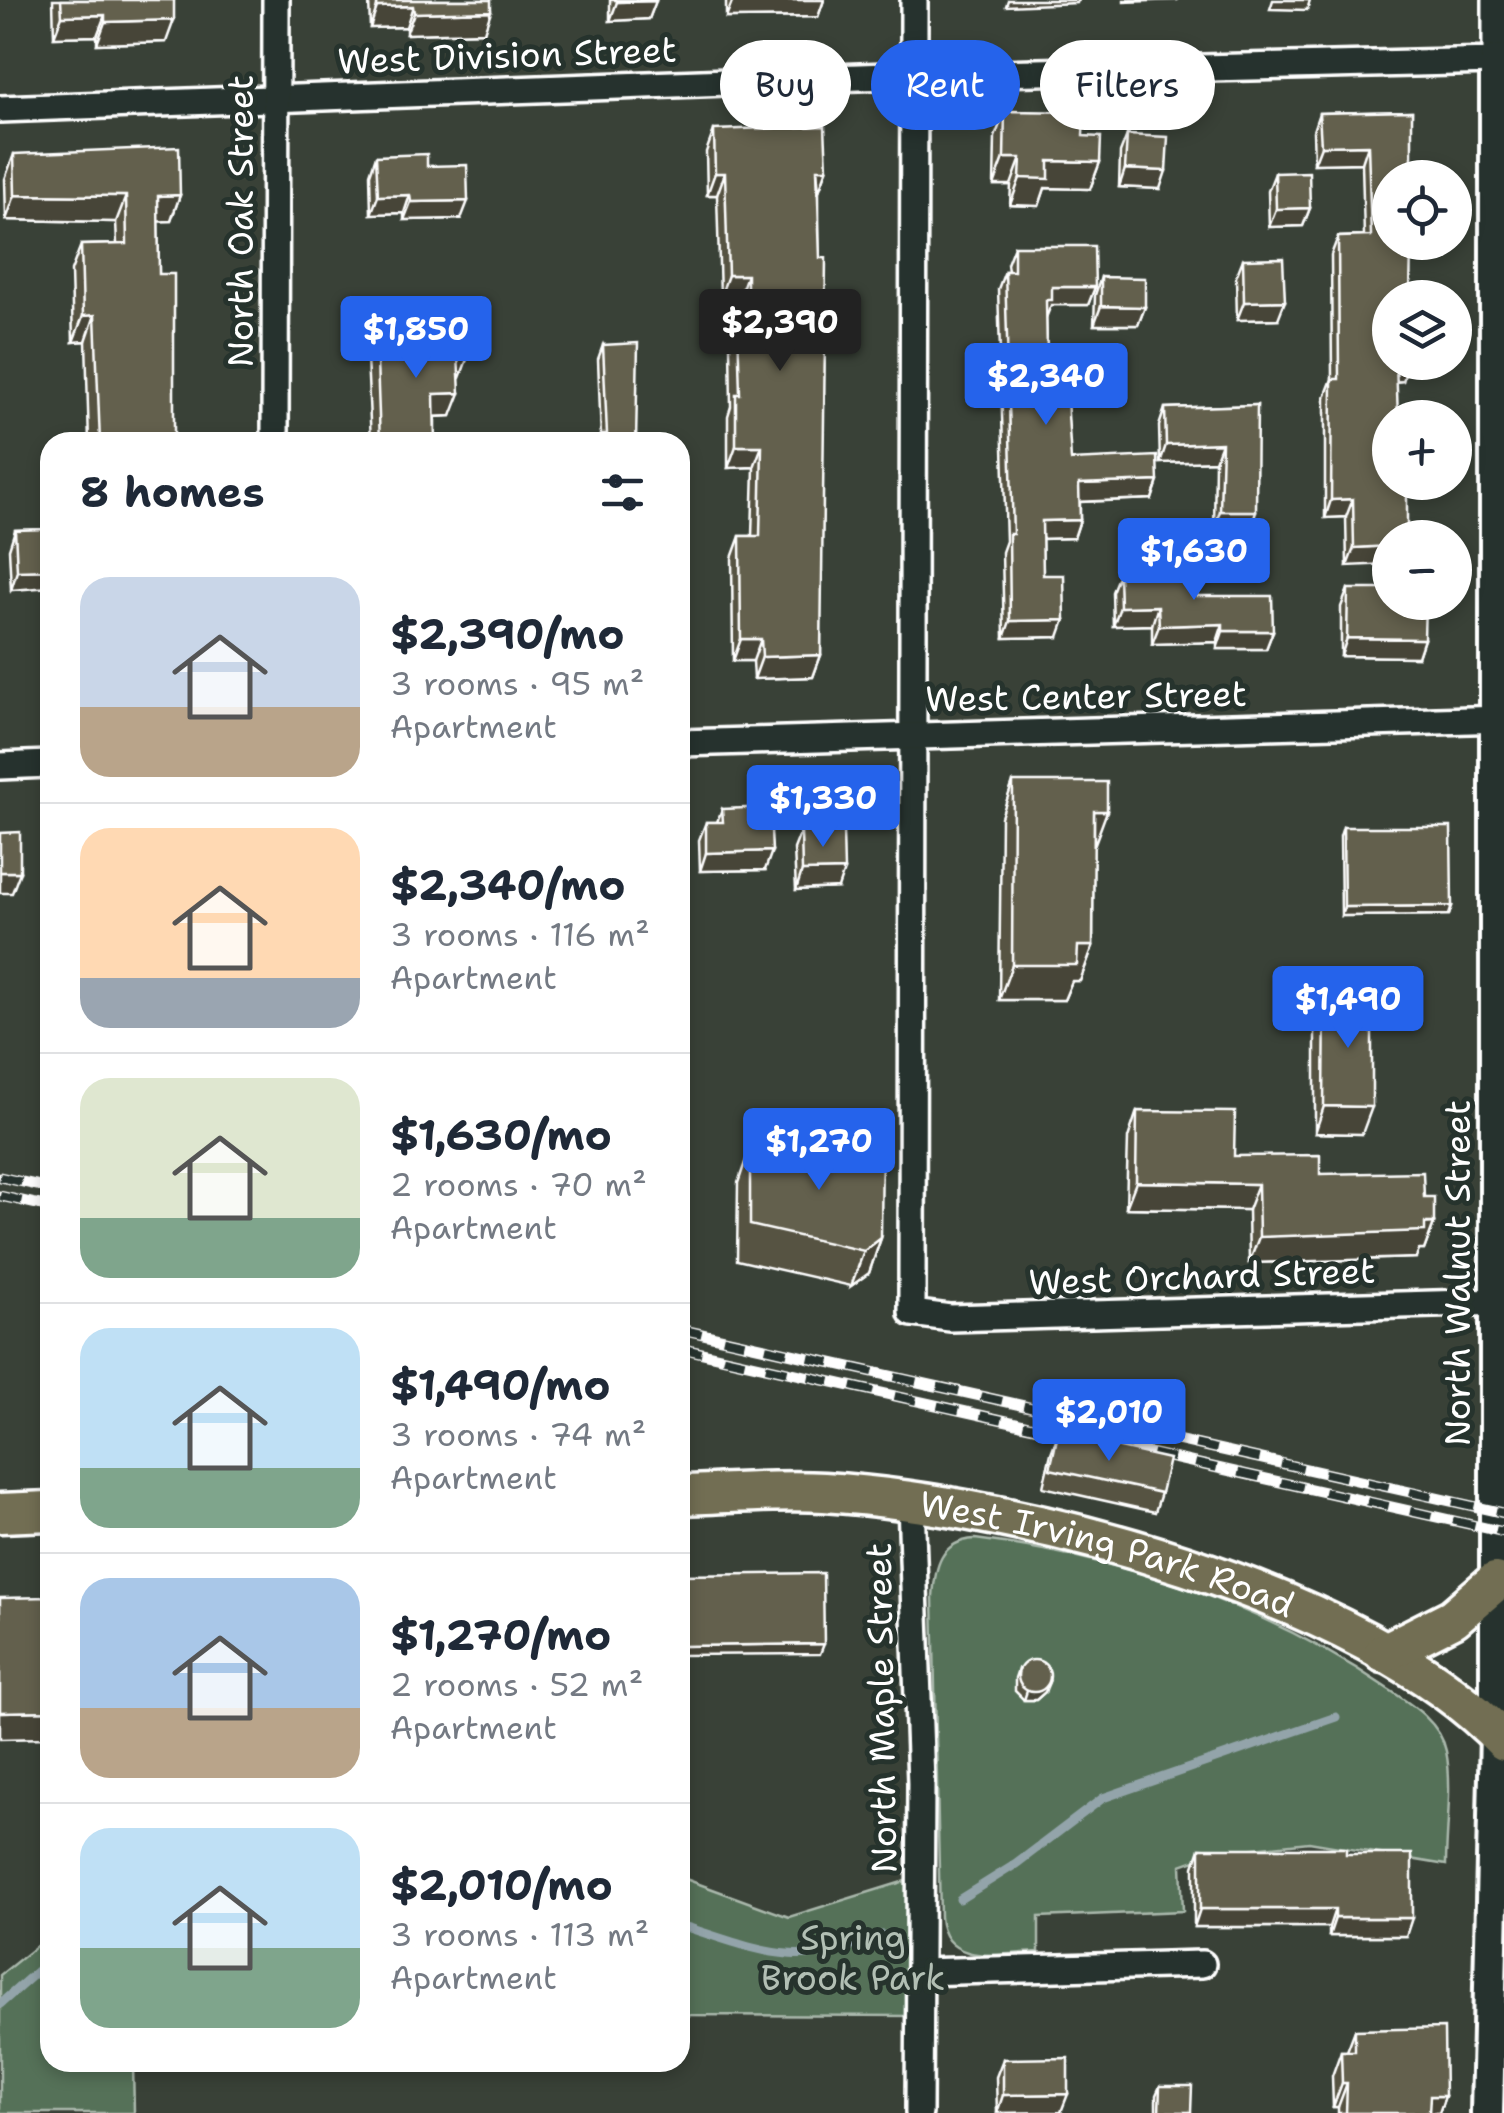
<!DOCTYPE html>
<html lang="en">
<head>
<meta charset="utf-8">
<style>
  :root { --surface:#fff; --page:#f2f2f3; --text:#1f2937; --muted:#747a83; --line:#e0e1e3; --accent:#2563eb }
  body { margin:0; font-family:"Shantell Sans",sans-serif; background:var(--page); color:var(--text); height:100vh; display:flex; flex-direction:column; font-size:38px; white-space:nowrap }
  * { box-sizing:border-box; margin:0 }
  p { font-size:32px; color:var(--muted) }
  .icon { flex:none; width:55px; height:55px; fill:none; stroke:currentColor; stroke-width:2; stroke-linecap:round; stroke-linejoin:round }
  .map { position:relative; flex:1; overflow:hidden }
  .side { position:absolute; left:40px; top:432px; width:650px; height:1640px; display:flex; flex-direction:column; background:var(--surface); border-radius:30px; box-shadow:0 5px 15px #0003 }
  .side>* { flex:none }
  .banner { position:absolute; left:720px; top:40px; width:632px; height:90px; display:flex; gap:20px }
  .buttons { position:absolute; left:1372px; top:160px; display:grid; gap:20px }
  .buttons a { display:grid; place-items:center; width:100px; height:100px; border-radius:50%; background:var(--surface); box-shadow:0 5px 15px #0003; font-size:50px }
  .price { position:absolute; translate:-50% -85px; padding:0 22px; border-radius:10px; background:var(--accent); color:#fff; font-size:32px; line-height:65px; filter:drop-shadow(0 2px 5px #0008) }
  .price::after { content:''; position:absolute; left:50%; top:60px; width:30px; height:22px; margin-left:-15px; background:inherit; clip-path:polygon(0 0,100% 0,50% 100%) }
  .price.selected { background:#222; color:#fff }
  ul { padding:0; list-style:none }
  li { display:flex; align-items:center; gap:30px; height:250px; padding:0 40px }
  li+li { border-top:2px solid var(--line) }
  li span { display:grid; place-items:center; flex:none; width:280px; height:200px; border-radius:30px; color:#555 }
  li>.icon { margin-inline-start:auto }
  span .icon { width:120px; height:120px; fill:#fffc; stroke-width:1 }
  li b { font-size:42px }
  h2 { display:flex; justify-content:space-between; align-items:center; height:120px; padding:0 40px; font-size:42px }
  .tag { padding:0 35px; border-radius:45px; background:var(--surface); box-shadow:0 5px 15px #0003; font-size:35px; line-height:90px }
  .tag.selected { background:var(--accent); color:#fff }
  .map>svg:first-child { display:block }
  .green { fill:#547159; stroke:#aab8ac; stroke-width:2.5 }
  .lines { fill:none; stroke-linecap:round; stroke-linejoin:round }
  .stream { stroke:#93a4aa; stroke-width:9 }
  .minor-casing { stroke:#fff; stroke-width:32 }
  .tertiary-casing { stroke:#fff; stroke-width:38 }
  .primary-casing { stroke:#fff; stroke-width:45 }
  .minor { stroke:#26332d; stroke-width:25 }
  .tertiary { stroke:#26332d; stroke-width:30 }
  .primary { stroke:#726e52; stroke-width:38 }
  .rail-casing { stroke:#fff; stroke-width:11 }
  .rail { stroke:#26332d; stroke-width:8; stroke-dasharray:22; stroke-linecap:butt }
  .wall { fill:#565343; stroke:#fff; stroke-width:2.5 }
  .shaded-wall { fill:#464437; stroke:#fff; stroke-width:2.5 }
  .building { fill:#64614e; stroke:#fff; stroke-width:2.5 }
  .labels { text-anchor:middle; dominant-baseline:central; stroke-width:10; stroke-linejoin:round; paint-order:stroke }
  .street-label { font-size:35px; fill:#fff; stroke:#26332d }
  .park-label { font-size:35px; fill:#b2bfb4; stroke:#26332d }
</style>
</head>
<body>
<div class="map">
<svg width="1504" height="2113" viewBox="0 0 1504 2113">
  <rect width="100%" height="100%" fill="#394137"/>
  <filter id="ink" filterUnits="userSpaceOnUse"><feTurbulence type="fractalNoise" baseFrequency=".01" numOctaves="2"/><feDisplacementMap in="SourceGraphic" scale="20" xChannelSelector="R" yChannelSelector="G"/><feConvolveMatrix kernelMatrix="1 2 1 2 8 2 1 2 1" color-interpolation-filters="sRGB"/></filter>
  <g filter="url(#ink)">
    <g class="green">
      <path d="M 975,1539 C 1119,1557 1265,1605 1385,1687 C 1409,1703 1440,1721 1446,1751 C 1453,1785 1446,1830 1446,1865 L 1309,1842 L 1218,1852 L 1181,1865 L 1183,1911 L 1039,1917 L 1039,1952 C 1003,1953 944,1968 940,1917 L 933,1597 C 935,1567 940,1541 975,1539 Z"/>
      <polygon points="680,1877 789,1917 915,1878 914,2016 680,2015"/>
      <polygon points="50,1935 50,2062 133,2063 134,2113 0,2113 0,1975"/>
    </g>
    <g class="lines">
      <g class="stream">
        <polyline points="960,1899 1016,1864 1103,1798 1336,1717"/>
        <path d="M 680,1925 C 762,1951 798,1971 882,1935"/>
        <polyline points="0,2004 50,1960"/>
      </g>
      <defs>
        <g id="minor">
          <polyline points="914,0 912,1313 950,1318 1504,1302"/>
          <polyline points="0,109 914,75 1496,61 1496,0"/>
          <polyline points="275,442 276,0"/>
          <polyline points="680,743 1504,719"/>
          <polyline points="0,766 50,764"/>
          <polyline points="911,1502 921,1783 919,2113"/>
          <polyline points="920,1972 1202,1964"/>
        </g>
        <polyline id="tertiary" points="1487,2113 1496,1733 1496,61 1504,60"/>
        <g id="primary">
          <path id="s1" d="M 680,1495 C 727,1494 777,1489 824,1492 C 1024,1505 1364,1593 1504,1741"/>
          <polyline points="0,1513 50,1511"/>
          <polyline points="1384,1653 1453,1618 1495,1582"/>
        </g>
      </defs>
      <use href="#minor" class="minor-casing"/>
      <use href="#tertiary" class="tertiary-casing"/>
      <use href="#primary" class="primary-casing"/>
      <use href="#minor" class="minor"/>
      <use href="#tertiary" class="tertiary"/>
      <use href="#primary" class="primary"/>
      <defs>
        <g id="rail">
          <polyline points="0,1177 50,1188"/>
          <polyline points="0,1196 50,1207"/>
          <polyline points="680,1329 1504,1513"/>
          <polyline points="680,1348 1504,1532"/>
        </g>
      </defs>
      <use href="#rail" class="rail-casing"/>
      <use href="#rail" class="rail"/>
    </g>
    <g class="wall">
      <polygon points="53,0 174,0 166,42 97,44 97,36 54,37"/>
      <polygon points="369,0 491,0 484,32 406,34 406,27 370,28"/>
      <polygon points="610,0 656,0 649,19 610,21"/>
      <polygon points="726,0 824,0 818,17 726,18"/>
      <polygon points="1005,111 1083,136 1100,162 1090,189 1045,188 1039,206 1010,205 1011,185 994,185 995,137"/>
      <polygon points="1412,111 1403,381 1396,382 1390,418 1390,482 1347,566 1346,517 1325,518 1325,397 1332,379 1331,255 1338,237 1364,236 1362,163 1314,164 1313,131 1319,113"/>
      <polygon points="714,130 827,169 819,191 821,655 813,677 754,679 753,661 733,661 732,558 740,536 752,536 754,467 728,468 728,416 731,406 730,346 738,324 739,324 739,297 720,297 717,195 707,195 706,152"/>
      <polygon points="1127,135 1160,189 1119,187 1120,153"/>
      <polygon points="14,154 180,195 171,221 158,221 159,274 174,442 89,442 86,341 73,342 71,271 81,245 117,244 116,222 6,220 5,179"/>
      <polygon points="376,156 427,166 461,219 404,220 404,213 371,214 370,174"/>
      <polygon points="1275,173 1310,208 1303,226 1269,227 1268,191"/>
      <polygon points="1014,246 1095,287 1088,305 1051,305 1046,316 1047,353 1071,460 1158,481 1152,499 1080,502 1080,520 1074,538 1042,539 1043,575 1059,637 1004,638 1002,552 1006,541 998,289 1005,271 1008,271 1007,264"/>
      <polygon points="1243,259 1278,319 1237,320 1236,277"/>
      <polygon points="1101,277 1145,307 1138,325 1094,325 1095,295"/>
      <polygon points="376,333 469,354 459,378 451,416 435,417 435,442 371,442 367,357"/>
      <polygon points="603,345 636,442 600,442 601,439 598,359"/>
      <polygon points="1257,405 1250,530 1214,529 1215,461 1160,463 1159,426 1165,408"/>
      <polygon points="50,529 11,590 9,549 15,530"/>
      <polygon points="1119,574 1197,596 1273,631 1266,649 1217,649 1217,642 1152,644 1152,625 1113,626 1112,592"/>
      <polygon points="1348,589 1424,639 1418,657 1341,656 1341,607"/>
      <polygon points="50,636 50,676 48,676 47,642"/>
      <polygon points="1013,782 1093,846 1093,946 1080,981 1072,981 1064,1000 999,1000 1001,817"/>
      <polygon points="722,809 765,870 700,871 699,840 706,822 717,822"/>
      <polygon points="1343,827 1452,906 1449,915 1341,916 1340,836"/>
      <polygon points="801,831 838,888 796,890 794,849"/>
      <polygon points="1325,994 1362,1134 1315,1133 1315,1021"/>
      <polygon points="1137,1111 1234,1156 1424,1197 1434,1223 1424,1250 1419,1250 1416,1258 1249,1263 1248,1210 1126,1208 1128,1138"/>
      <polygon points="750,1148 881,1238 869,1273 851,1286 737,1260 738,1183"/>
      <polygon points="1058,1434 1161,1493 1155,1512 1043,1487 1051,1453"/>
      <polygon points="1018,1669 1045,1692 1036,1700 1024,1700 1015,1691 1015,1678"/>
      <polygon points="1200,1848 1346,1854 1406,1936 1329,1936 1329,1927 1194,1927 1194,1866"/>
      <polygon points="1355,2030 1445,2096 1439,2113 1338,2113 1338,2107 1333,2107 1332,2076 1341,2051 1347,2051"/>
      <polygon points="1003,2059 1061,2112 997,2113 996,2077"/>
      <polygon points="1160,2086 1191,2113 1156,2113 1156,2095"/>
    </g>
    <g class="shaded-wall">
      <polygon points="733,0 824,0 818,17 726,18"/>
      <polygon points="1008,0 1078,0 1077,3 1006,6"/>
      <polygon points="1124,0 1178,0 1124,2"/>
      <polygon points="1273,0 1310,0 1307,10 1270,9"/>
      <polygon points="656,1 649,19 610,21 617,2"/>
      <polygon points="413,6 406,27 370,28 377,7"/>
      <polygon points="491,11 484,32 406,34 414,13"/>
      <polygon points="105,15 97,36 54,37 62,16"/>
      <polygon points="174,20 166,42 97,44 105,22"/>
      <polygon points="1368,145 1362,163 1314,164 1321,146"/>
      <polygon points="1004,158 1021,158 1011,185 994,185"/>
      <polygon points="1049,161 1100,162 1090,189 1045,188 1039,206 1010,205 1020,178"/>
      <polygon points="817,169 827,169 819,191"/>
      <polygon points="1125,169 1166,171 1160,189 1119,187"/>
      <polygon points="715,173 725,173 717,195 707,195"/>
      <polygon points="15,195 126,196 116,222 6,220"/>
      <polygon points="180,195 171,221 148,222 158,196"/>
      <polygon points="410,195 404,213 371,214 378,196"/>
      <polygon points="468,201 461,219 404,220 411,202"/>
      <polygon points="1310,208 1303,226 1269,227 1276,209"/>
      <polygon points="728,275 747,275 739,297 720,297"/>
      <polygon points="1052,287 1095,287 1088,305 1051,305 1046,318 1039,318"/>
      <polygon points="1285,301 1278,319 1237,320 1244,302"/>
      <polygon points="1101,306 1145,307 1138,325 1094,325"/>
      <polygon points="95,315 86,341 73,342 83,316"/>
      <polygon points="469,354 460,378 450,378 458,355"/>
      <polygon points="1396,363 1409,363 1403,381 1389,382"/>
      <polygon points="460,393 451,416 426,417 434,394"/>
      <polygon points="1222,443 1215,461 1160,463 1166,445"/>
      <polygon points="736,446 762,446 754,467 728,468"/>
      <polygon points="1158,481 1152,499 1073,502 1079,484"/>
      <polygon points="1353,499 1346,517 1325,518 1331,500"/>
      <polygon points="1220,511 1256,511 1250,530 1214,529"/>
      <polygon points="1080,520 1074,538 1035,539 1042,521"/>
      <polygon points="1390,546 1390,564 1347,566 1354,548"/>
      <polygon points="50,570 50,587 11,590 17,571"/>
      <polygon points="1158,606 1152,625 1113,626 1120,607"/>
      <polygon points="1065,620 1059,637 1004,638 1010,621"/>
      <polygon points="1223,624 1217,642 1152,644 1159,626"/>
      <polygon points="1223,631 1273,631 1266,649 1217,649"/>
      <polygon points="1347,638 1424,639 1418,657 1341,656"/>
      <polygon points="741,639 761,639 753,661 733,661"/>
      <polygon points="821,655 813,677 754,679 762,657"/>
      <polygon points="1094,811 1107,811 1094,846"/>
      <polygon points="772,851 765,870 700,871 706,853"/>
      <polygon points="844,870 838,888 796,890 802,871"/>
      <polygon points="0,872 20,872 12,893 0,893"/>
      <polygon points="1452,906 1449,915 1341,916 1344,907"/>
      <polygon points="1078,946 1093,946 1080,981 1072,981 1064,1000 999,1000 1012,965"/>
      <polygon points="1324,1106 1372,1107 1362,1134 1315,1133"/>
      <polygon points="1136,1182 1258,1184 1248,1210 1126,1208"/>
      <polygon points="1434,1223 1424,1250 1419,1250 1416,1258 1249,1263 1259,1237"/>
      <polygon points="881,1238 869,1273 851,1286 864,1251"/>
      <polygon points="824,1644 820,1654 680,1655 680,1646"/>
      <polygon points="1049,1682 1045,1692 1036,1700 1024,1700 1027,1691"/>
      <polygon points="50,1711 50,1738 0,1739 0,1712"/>
      <polygon points="1200,1909 1335,1909 1329,1927 1194,1927"/>
      <polygon points="1335,1918 1412,1918 1406,1936 1329,1936"/>
      <polygon points="1342,2083 1347,2083 1338,2107 1333,2107"/>
      <polygon points="1068,2094 1061,2112 997,2113 1003,2095"/>
      <polygon points="1430,2096 1445,2096 1439,2113 1423,2113"/>
    </g>
    <g class="building">
      <polygon points="61,0 174,0 174,20 105,22 105,15 62,16"/>
      <polygon points="377,0 491,0 491,11 414,13 413,6 377,7"/>
      <polygon points="617,0 656,0 656,1 617,2"/>
      <polygon points="1005,111 1084,112 1083,136 1101,137 1100,162 1049,161 1049,179 1020,178 1021,158 1004,158"/>
      <polygon points="1412,111 1412,178 1390,178 1390,242 1411,242 1410,298 1390,298 1390,362 1409,362 1396,363 1398,418 1390,418 1390,482 1407,482 1407,538 1390,538 1390,546 1354,548 1353,499 1331,500 1332,379 1339,379 1338,237 1371,236 1368,145 1321,146 1319,113"/>
      <polygon points="825,126 827,169 817,169 820,258 826,258 821,655 762,657 761,639 741,639 740,536 760,536 762,446 736,446 736,394 740,394 738,324 747,323 747,275 728,275 725,173 715,173 714,130"/>
      <polygon points="1127,135 1168,137 1166,171 1125,169"/>
      <polygon points="179,147 180,195 158,196 159,274 174,274 174,442 100,442 95,315 83,316 81,245 127,244 126,196 15,195 14,154"/>
      <polygon points="427,154 427,166 467,165 468,201 411,202 410,195 378,196 376,156"/>
      <polygon points="1309,172 1310,208 1276,209 1275,173"/>
      <polygon points="1014,246 1094,246 1095,287 1052,287 1052,300 1046,300 1047,353 1064,353 1071,460 1157,456 1158,481 1079,484 1080,520 1042,521 1043,575 1064,575 1065,620 1010,621 1009,534 1013,534 1005,271 1014,271"/>
      <polygon points="1283,258 1285,301 1244,302 1243,259"/>
      <polygon points="1101,277 1145,278 1145,307 1101,306"/>
      <polygon points="468,331 469,354 458,355 460,393 434,394 435,442 380,442 376,333"/>
      <polygon points="638,343 636,442 603,442 603,434 607,434 603,345"/>
      <polygon points="1257,405 1256,511 1220,511 1222,443 1166,445 1165,408"/>
      <polygon points="50,529 50,570 17,571 15,530"/>
      <polygon points="1197,572 1197,596 1272,596 1273,631 1223,631 1223,624 1159,626 1158,606 1120,607 1119,574"/>
      <polygon points="1348,589 1390,589 1390,602 1425,602 1424,639 1347,638"/>
      <polygon points="1013,782 1107,782 1107,811 1094,811 1093,946 1078,946 1077,965 1012,965"/>
      <polygon points="770,807 772,851 706,853 706,822 723,822 722,809"/>
      <polygon points="1343,827 1451,827 1452,906 1344,907"/>
      <polygon points="843,829 844,870 802,871 801,831"/>
      <polygon points="20,832 20,872 0,872 0,833"/>
      <polygon points="1325,994 1372,995 1372,1107 1324,1106"/>
      <polygon points="1137,1111 1235,1112 1234,1156 1320,1155 1320,1174 1423,1172 1424,1197 1434,1197 1434,1223 1425,1223 1425,1231 1259,1237 1258,1184 1136,1182"/>
      <polygon points="882,1144 881,1238 864,1251 750,1225 750,1148"/>
      <polygon points="1058,1434 1169,1459 1161,1493 1050,1469"/>
      <polygon points="823,1573 824,1644 680,1646 680,1575"/>
      <polygon points="50,1597 50,1711 0,1712 0,1598"/>
      <circle cx="1034" cy="1676" r="16"/>
      <polygon points="1200,1848 1346,1848 1346,1854 1412,1854 1412,1918 1335,1918 1335,1909 1200,1909"/>
      <polygon points="1444,2028 1445,2096 1430,2096 1429,2113 1346,2113 1347,2083 1342,2083 1341,2051 1355,2051 1355,2030"/>
      <polygon points="1068,2058 1068,2094 1003,2095 1003,2059"/>
      <polygon points="1160,2086 1192,2086 1191,2112 1159,2112"/>
    </g>
  </g>
  <g class="labels">
    <g class="street-label">
      <text transform="translate(507 55) rotate(-2)">West Division Street</text>
      <text transform="translate(240 221) rotate(-90)">North Oak Street</text>
      <text transform="translate(1086 696) rotate(-1)">West Center Street</text>
      <text transform="translate(1457 1273) rotate(-90)">North Walnut Street</text>
      <text transform="translate(1202 1276) rotate(-2)">West Orchard Street</text>
      <text stroke="none"><textPath href="#s1" startOffset="435">West Irving Park Road</textPath></text>
      <text transform="translate(881 1708) rotate(-91)">North Maple Street</text>
    </g>
    <g class="park-label">
      <text x="853" y="1937">Spring<tspan x="853" dy="40">Brook Park</tspan></text>
    </g>
  </g>
</svg>
<div class="buttons">
<a><svg class="icon" aria-label="locate" viewBox="0 0 24 24"><circle cx="12" cy="12" r="6"/><path d="M12 2v4M12 18v4M2 12h4M18 12h4"/></svg></a>
<a><svg class="icon" aria-label="layers" viewBox="0 0 24 24"><path d="M12 4l9 5-9 5-9-5zM3 14l9 5 9-5"/></svg></a>
<a>+</a>
<a>−</a>
</div>
<b class="price selected" style="left:780px;top:374px">$2,390</b>
<b class="price" style="left:416px;top:381px">$1,850</b>
<b class="price" style="left:1046px;top:428px">$2,340</b>
<b class="price" style="left:1194px;top:603px">$1,630</b>
<b class="price" style="left:823px;top:850px">$1,330</b>
<b class="price" style="left:1348px;top:1051px">$1,490</b>
<b class="price" style="left:819px;top:1193px">$1,270</b>
<b class="price" style="left:1109px;top:1464px">$2,010</b>
<div class="banner">
<a class="tag">Buy</a>
<a class="tag selected">Rent</a>
<a class="tag">Filters</a>
</div>
<section class="side">
<h2>8 homes<svg class="icon" aria-label="filters" viewBox="0 0 24 24"><path d="M4 7h16M4 17h16"/><circle cx="9" cy="7" r="2"/><circle cx="15" cy="17" r="2"/></svg></h2>
<ul>
<li><span style="background:linear-gradient(#c9d6e8 65%,#b9a48a 0)"><svg class="icon" aria-label="home" viewBox="0 0 24 24"><path d="M3 11l9-7 9 7M6 9v11h12V9"/></svg></span><div><b>$2,390/mo</b><p>3 rooms · 95 m²</p><p>Apartment</p></div></li>
<li><span style="background:linear-gradient(#ffd9b3 75%,#9aa5b1 0)"><svg class="icon" aria-label="home" viewBox="0 0 24 24"><path d="M3 11l9-7 9 7M6 9v11h12V9"/></svg></span><div><b>$2,340/mo</b><p>3 rooms · 116 m²</p><p>Apartment</p></div></li>
<li><span style="background:linear-gradient(#dfe7d0 70%,#7fa58c 0)"><svg class="icon" aria-label="home" viewBox="0 0 24 24"><path d="M3 11l9-7 9 7M6 9v11h12V9"/></svg></span><div><b>$1,630/mo</b><p>2 rooms · 70 m²</p><p>Apartment</p></div></li>
<li><span style="background:linear-gradient(#bfe0f5 70%,#7fa58c 0)"><svg class="icon" aria-label="home" viewBox="0 0 24 24"><path d="M3 11l9-7 9 7M6 9v11h12V9"/></svg></span><div><b>$1,490/mo</b><p>3 rooms · 74 m²</p><p>Apartment</p></div></li>
<li><span style="background:linear-gradient(#a9c7e8 65%,#b9a48a 0)"><svg class="icon" aria-label="home" viewBox="0 0 24 24"><path d="M3 11l9-7 9 7M6 9v11h12V9"/></svg></span><div><b>$1,270/mo</b><p>2 rooms · 52 m²</p><p>Apartment</p></div></li>
<li><span style="background:linear-gradient(#bfe0f5 60%,#7fa58c 0)"><svg class="icon" aria-label="home" viewBox="0 0 24 24"><path d="M3 11l9-7 9 7M6 9v11h12V9"/></svg></span><div><b>$2,010/mo</b><p>3 rooms · 113 m²</p><p>Apartment</p></div></li>
</ul>
</section>
</div>
</body>
</html>
